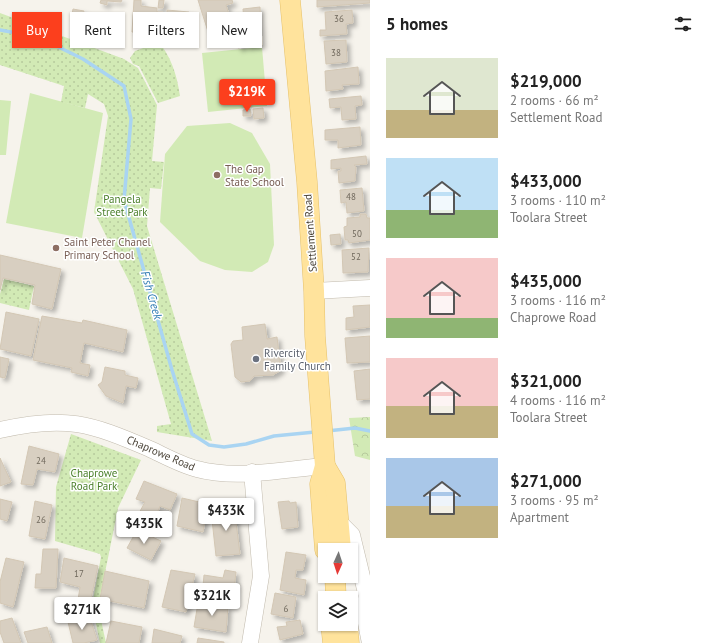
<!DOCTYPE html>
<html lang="en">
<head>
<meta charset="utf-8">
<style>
  :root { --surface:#fff; --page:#f6f6f6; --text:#222; --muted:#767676; --accent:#fc3f1d }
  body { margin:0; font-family:"PT Sans",sans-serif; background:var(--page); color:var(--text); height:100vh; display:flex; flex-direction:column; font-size:15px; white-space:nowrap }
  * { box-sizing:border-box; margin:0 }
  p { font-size:13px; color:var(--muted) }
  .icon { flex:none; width:22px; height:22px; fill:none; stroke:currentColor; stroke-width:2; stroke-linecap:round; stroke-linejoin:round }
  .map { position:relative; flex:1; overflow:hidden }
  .sheet { display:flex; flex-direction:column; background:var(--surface); width:340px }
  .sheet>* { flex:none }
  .top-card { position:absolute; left:12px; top:12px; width:298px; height:36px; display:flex; gap:8px }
  .needle { width:26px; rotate:183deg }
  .tools { position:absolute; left:318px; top:543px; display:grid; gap:8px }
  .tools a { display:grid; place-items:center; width:40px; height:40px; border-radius:0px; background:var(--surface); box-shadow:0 1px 3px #0004; font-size:20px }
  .price { position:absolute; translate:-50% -34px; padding:0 9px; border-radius:4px; background:#fff; color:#222; font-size:13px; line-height:26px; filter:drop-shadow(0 1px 2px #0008) }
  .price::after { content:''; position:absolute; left:50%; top:24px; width:12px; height:9px; margin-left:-6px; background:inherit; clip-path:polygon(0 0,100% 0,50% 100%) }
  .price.active { background:var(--accent); color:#fff }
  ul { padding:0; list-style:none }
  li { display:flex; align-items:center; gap:12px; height:100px; padding:0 16px }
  li span { display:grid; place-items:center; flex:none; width:112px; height:80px; border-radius:0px; color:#555 }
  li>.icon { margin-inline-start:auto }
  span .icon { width:48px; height:48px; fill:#fffc; stroke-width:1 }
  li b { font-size:17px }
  h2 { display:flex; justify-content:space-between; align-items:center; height:48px; padding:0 16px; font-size:17px }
  .tag { padding:0 14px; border-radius:0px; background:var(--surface); box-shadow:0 1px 3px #0004; font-size:14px; line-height:36px }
  .tag.active { background:var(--accent); color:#fff }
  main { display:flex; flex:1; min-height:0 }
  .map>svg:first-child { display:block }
  .grass { fill:#d2eab5 }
  .forest { fill:url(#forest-crowns) }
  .park { fill:url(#park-dots) }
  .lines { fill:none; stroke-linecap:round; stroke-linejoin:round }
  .stream { stroke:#a9d4f2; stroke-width:3.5 }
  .building { fill:#d8cfc1; stroke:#d3c7b4; filter:url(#shadow) }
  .minor-casing { stroke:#c2bbae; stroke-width:17 }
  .major-casing { stroke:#e6c16a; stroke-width:21 }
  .minor { stroke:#fff; stroke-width:16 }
  .major { stroke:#ffe39c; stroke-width:20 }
  .education-dot { fill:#8d6e63; stroke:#fff; stroke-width:1.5 }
  .worship-dot { fill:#6b7280; stroke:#fff; stroke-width:1.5 }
  .labels { text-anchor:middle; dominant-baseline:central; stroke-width:3; stroke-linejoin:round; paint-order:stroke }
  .number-label { font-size:9px; fill:#6e675b }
  .education-label { font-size:11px; fill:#785e54; stroke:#fff; text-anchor:start }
  .park-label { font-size:11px; fill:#4a7f2a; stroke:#fff }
  .street-label { font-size:11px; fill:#4b4439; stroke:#fff }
  .worship-label { font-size:11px; fill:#5b616d; stroke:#fff; text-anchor:start }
  .water-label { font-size:12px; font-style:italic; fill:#2e7ab2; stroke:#fff }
</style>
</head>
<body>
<main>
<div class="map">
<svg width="370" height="643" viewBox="0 0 370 643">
  <defs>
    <pattern id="forest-crowns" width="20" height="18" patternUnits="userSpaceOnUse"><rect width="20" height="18" fill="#d2eab5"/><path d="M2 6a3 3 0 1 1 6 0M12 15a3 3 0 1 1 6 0" fill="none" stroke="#b6ca9c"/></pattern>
    <pattern id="park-dots" width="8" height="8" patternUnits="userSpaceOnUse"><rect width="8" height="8" fill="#d2eab5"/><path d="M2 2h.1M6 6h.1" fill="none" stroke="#b6ca9c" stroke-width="1.8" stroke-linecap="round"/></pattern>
    <filter id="shadow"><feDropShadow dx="3.5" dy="3.5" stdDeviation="2" flood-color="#0004"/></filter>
  </defs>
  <rect width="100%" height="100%" fill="#f6f3ec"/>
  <g class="grass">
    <polygon points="262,47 267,106 208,112 202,53"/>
    <polygon points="30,93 103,113 82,238 6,223"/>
    <polygon points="0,100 11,101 6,155 0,155"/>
    <polygon points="230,123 252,133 270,164 274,245 268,262 252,272 225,270 200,261 160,222 165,154 187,126"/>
  </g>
  <polygon class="forest" points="370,417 370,460 355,456 349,418"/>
  <g class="park">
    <polygon points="0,13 124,59 138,68 157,105 152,161 164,162 161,189 150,188 147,226 212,441 157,432 157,426 171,424 133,289 94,212 108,116 104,104 88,94 85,108 61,102 64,86 0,65"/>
    <path d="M 153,39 L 156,39 C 171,55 177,75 180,96 L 158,103 L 139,66 L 133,64 L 130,58 L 135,51 L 146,47 Z"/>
    <polygon points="4,279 34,286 29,310 0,303 0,294"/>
    <polygon points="71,434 141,460 118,508 108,558 98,606 106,643 100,643 92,605 101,557 100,554 55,541 56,487"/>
  </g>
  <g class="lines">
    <g class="stream">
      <polyline points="0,30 38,37 83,59 124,86 131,119 124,200 172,370 192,434 209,445 224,447 246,444 274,436 315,432"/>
      <polyline points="327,431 355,428 370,431"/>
    </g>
  </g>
  <g class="building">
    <polygon points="101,0 122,0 121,2 107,1 107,5 100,3"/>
    <polygon points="134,0 141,0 141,6 157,8 157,12 163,12 161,36 132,32"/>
    <polygon points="159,0 164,0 163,8 158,8"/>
    <polygon points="198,0 232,0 233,3 226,5 234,30 210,38"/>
    <polygon points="317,0 370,0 370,3 317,7"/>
    <polygon points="260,7 262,45 246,47 243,9"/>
    <polygon points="73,9 84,11 82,22 71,19"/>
    <polygon points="167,10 189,12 188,34 166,33"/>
    <polygon points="352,10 353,23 346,24 347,34 320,36 320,30 326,30 325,12"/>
    <polygon points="96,17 109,19 106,31 93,29"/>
    <polygon points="237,37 243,37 244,47 238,48"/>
    <polygon points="346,40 347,62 326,64 324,41"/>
    <polygon points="358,67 359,84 342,85 343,89 326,91 325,71"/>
    <polygon points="361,96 362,105 355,106 356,119 342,120 341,107 330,108 329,99"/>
    <polygon points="263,108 264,118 254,119 253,109"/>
    <polygon points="250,109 251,116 243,116 243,110"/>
    <polygon points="360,127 361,145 338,148 338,140 325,140 325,130"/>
    <polygon points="366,156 367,164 354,165 356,167 355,181 339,183 338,171 341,171 341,168 331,169 331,160"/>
    <polygon points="362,188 364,211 347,213 346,202 341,203 340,190"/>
    <polygon points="360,214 366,214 367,218 370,218 370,240 349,243 348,240 345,240 344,227 347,226 347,218 360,217"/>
    <polygon points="340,234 341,244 331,245 330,235"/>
    <polygon points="369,248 368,272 343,273 342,250"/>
    <polygon points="0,255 61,269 52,309 32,304 35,285 3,278 0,290"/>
    <polygon points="370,305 370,327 346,330 346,318 354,317 353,306"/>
    <polygon points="6,312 39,319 31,356 0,349"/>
    <polygon points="42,316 82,323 83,320 127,330 123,352 84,343 80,363 90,365 88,376 71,372 72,368 33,360"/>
    <polygon points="265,324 267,339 277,337 281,370 273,375 254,376 250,381 241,382 235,377 231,344 233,341 243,340 242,327"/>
    <polygon points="370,336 370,362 347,363 345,338"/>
    <polygon points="0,357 9,359 5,378 0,377"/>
    <polygon points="105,367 125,371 125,375 138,378 136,388 126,386 123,403 106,396 98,385 102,382"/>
    <polygon points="370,369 370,399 357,400 354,371"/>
    <polygon points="29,446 59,454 55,472 37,469 33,485 21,484"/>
    <polygon points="0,458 11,482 0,486"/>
    <polygon points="144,481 177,494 170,510 160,506 154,522 138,515 145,502 136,499"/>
    <polygon points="182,498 208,504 203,532 177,526"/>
    <polygon points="0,499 12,502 7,521 0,519"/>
    <polygon points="35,501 52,505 45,539 29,536"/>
    <polygon points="289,501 290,503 296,502 298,527 282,529 278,502"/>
    <polygon points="234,506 240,554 216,556 212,520 218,520 216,508"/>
    <polygon points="137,530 161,541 151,560 127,548"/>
    <polygon points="43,549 58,549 56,588 35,588 36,574 41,574"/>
    <polygon points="286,552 306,555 303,570 296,570 295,578 306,580 304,595 280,590"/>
    <polygon points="6,558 24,562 13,607 0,603 0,582"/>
    <polygon points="64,558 98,566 90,603 78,600 80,587 60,582"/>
    <polygon points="171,570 195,574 186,612 162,607"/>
    <polygon points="225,570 236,572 233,599 202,596 204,575 223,578"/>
    <polygon points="105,571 149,581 144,608 100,599"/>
    <polygon points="275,593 296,597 293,618 271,614"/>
    <polygon points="198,603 228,607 226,632 194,627"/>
    <polygon points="12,618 21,643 4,643 0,632 0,621"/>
    <polygon points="90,618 97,640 84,643 73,643 68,622"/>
    <polygon points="300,620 303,634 280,640 277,627 287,626 286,622"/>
    <polygon points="111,621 142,627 139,643 106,643"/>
    <polygon points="47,627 52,643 28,643 24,632"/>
    <polygon points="154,629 182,636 180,643 152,643"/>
    <polygon points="198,638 224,642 224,643 197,643"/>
  </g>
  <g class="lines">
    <defs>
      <g id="minor">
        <polyline points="314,291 370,288"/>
        <path d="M 0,430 C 65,415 90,423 150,449 C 165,456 181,465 197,469 C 237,480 284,469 325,466"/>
        <polyline points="338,521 352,535 370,610"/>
        <polyline points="366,599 364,613 370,643"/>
        <polyline points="250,643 261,576 252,472"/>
      </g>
      <g id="major">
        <polyline points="290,0 307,182 314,291 315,336 325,466 320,484 325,550"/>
        <polyline points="325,466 335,483 341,550"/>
        <polyline points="335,576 336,598"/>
        <polyline points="331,624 333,643"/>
        <polyline points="347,624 349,643"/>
      </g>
    </defs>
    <use href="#minor" class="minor-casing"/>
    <use href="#major" class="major-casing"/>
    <use href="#minor" class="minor"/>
    <use href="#major" class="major"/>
  </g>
  <g class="education-dot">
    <circle cx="217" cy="175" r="4"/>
    <circle cx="56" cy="248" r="4"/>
  </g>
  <circle class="worship-dot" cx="256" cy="359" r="4"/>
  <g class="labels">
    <g class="number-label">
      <text x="339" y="18">36</text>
      <text x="336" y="52">38</text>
      <text x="351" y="196">48</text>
      <text x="357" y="233">50</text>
      <text x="356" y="256">52</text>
      <text x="41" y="460">24</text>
      <text x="41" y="519">26</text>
      <text x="79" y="573">17</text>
      <text x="286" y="608">6</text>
    </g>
    <g class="education-label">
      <text x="225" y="169">The Gap<tspan x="225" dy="13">State School</tspan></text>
      <text x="64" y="242">Saint Peter Chanel<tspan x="64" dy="13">Primary School</tspan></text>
    </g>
    <g class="park-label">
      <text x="122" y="199">Pangela<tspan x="122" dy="13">Street Park</tspan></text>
      <text x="94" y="473">Chaprowe<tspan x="94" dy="13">Road Park</tspan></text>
    </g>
    <g class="street-label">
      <text transform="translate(310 233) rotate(-94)">Settlement Road</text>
      <text transform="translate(161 453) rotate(23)">Chaprowe Road</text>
    </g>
    <g class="worship-label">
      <text x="264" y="353">Rivercity<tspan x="264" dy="13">Family Church</tspan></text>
    </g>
    <g class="water-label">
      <text transform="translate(152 295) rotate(74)">Fish Creek</text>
    </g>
  </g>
</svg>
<div class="tools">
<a><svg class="needle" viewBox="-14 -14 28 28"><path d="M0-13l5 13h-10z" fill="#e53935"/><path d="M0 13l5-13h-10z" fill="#767676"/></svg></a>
<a><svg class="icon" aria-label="layers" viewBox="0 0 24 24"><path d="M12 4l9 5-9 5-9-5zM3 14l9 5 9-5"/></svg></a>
</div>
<b class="price active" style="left:247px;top:113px">$219K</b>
<b class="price" style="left:226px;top:532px">$433K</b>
<b class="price" style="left:144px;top:545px">$435K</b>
<b class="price" style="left:212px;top:617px">$321K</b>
<b class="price" style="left:82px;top:631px">$271K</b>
<div class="top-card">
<a class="tag active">Buy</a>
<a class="tag">Rent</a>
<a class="tag">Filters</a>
<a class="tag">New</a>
</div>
</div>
<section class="sheet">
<h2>5 homes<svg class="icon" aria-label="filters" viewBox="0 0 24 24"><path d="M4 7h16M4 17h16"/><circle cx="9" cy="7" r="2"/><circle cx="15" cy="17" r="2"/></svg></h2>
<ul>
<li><span style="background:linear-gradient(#dfe7d0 65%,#c2b280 0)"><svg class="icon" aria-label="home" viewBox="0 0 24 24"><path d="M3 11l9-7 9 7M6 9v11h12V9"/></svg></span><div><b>$219,000</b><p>2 rooms · 66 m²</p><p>Settlement Road</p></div></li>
<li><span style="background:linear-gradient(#bfe0f5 65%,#8fb573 0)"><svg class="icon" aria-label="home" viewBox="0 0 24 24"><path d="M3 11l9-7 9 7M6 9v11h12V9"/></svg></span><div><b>$433,000</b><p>3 rooms · 110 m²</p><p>Toolara Street</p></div></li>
<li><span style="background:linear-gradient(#f6c9c9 75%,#8fb573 0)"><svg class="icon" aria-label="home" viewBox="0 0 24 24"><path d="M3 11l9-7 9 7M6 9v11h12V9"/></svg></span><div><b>$435,000</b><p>3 rooms · 116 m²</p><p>Chaprowe Road</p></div></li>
<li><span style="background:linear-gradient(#f6c9c9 60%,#c2b280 0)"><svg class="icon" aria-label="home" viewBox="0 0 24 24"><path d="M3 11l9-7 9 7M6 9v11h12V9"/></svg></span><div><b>$321,000</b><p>4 rooms · 116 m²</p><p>Toolara Street</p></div></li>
<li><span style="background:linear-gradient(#a9c7e8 60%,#c2b280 0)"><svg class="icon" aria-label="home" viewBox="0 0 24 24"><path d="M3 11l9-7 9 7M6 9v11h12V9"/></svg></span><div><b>$271,000</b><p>3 rooms · 95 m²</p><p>Apartment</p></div></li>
</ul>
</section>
</main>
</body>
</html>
